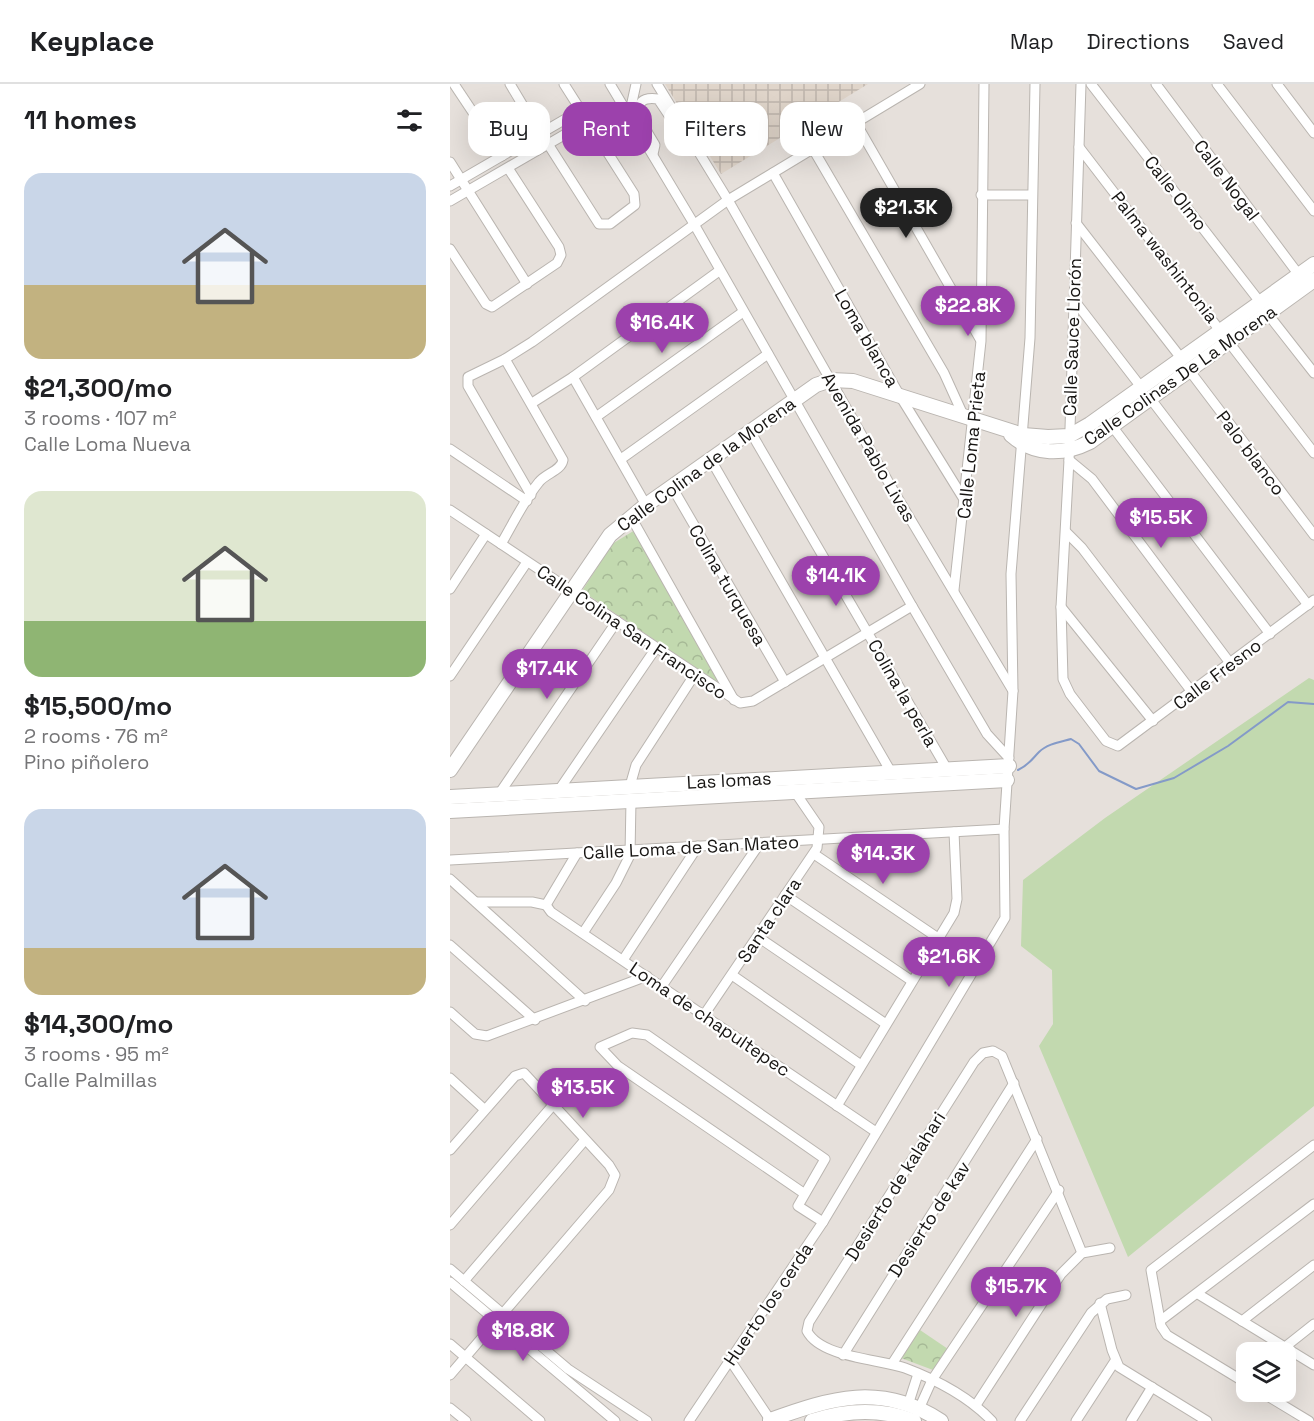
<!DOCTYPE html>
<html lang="en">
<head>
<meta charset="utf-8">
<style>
  :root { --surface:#fff; --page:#f6f6f6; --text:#202124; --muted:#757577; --line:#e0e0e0; --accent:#9c41ac }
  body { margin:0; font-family:"Space Grotesk",sans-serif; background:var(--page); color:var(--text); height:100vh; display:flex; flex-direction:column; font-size:22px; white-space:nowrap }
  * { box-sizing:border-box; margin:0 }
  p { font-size:20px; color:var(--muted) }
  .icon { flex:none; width:33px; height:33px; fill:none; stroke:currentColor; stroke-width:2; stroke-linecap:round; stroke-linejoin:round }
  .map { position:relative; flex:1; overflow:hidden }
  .drawer { display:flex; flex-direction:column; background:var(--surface); width:450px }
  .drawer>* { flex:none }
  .top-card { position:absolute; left:18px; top:18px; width:570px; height:54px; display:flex; gap:12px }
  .buttons { position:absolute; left:786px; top:1258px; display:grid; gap:12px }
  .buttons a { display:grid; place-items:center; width:60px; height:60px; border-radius:12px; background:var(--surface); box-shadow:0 6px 24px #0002; font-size:30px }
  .price { position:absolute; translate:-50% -51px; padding:0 14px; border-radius:21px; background:var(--accent); color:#fff; font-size:20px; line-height:39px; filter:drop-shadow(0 2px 3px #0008) }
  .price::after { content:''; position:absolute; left:50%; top:36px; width:18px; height:14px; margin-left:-9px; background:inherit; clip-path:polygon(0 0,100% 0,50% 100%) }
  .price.active { background:#222; color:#fff }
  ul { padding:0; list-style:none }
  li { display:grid; align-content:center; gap:12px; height:318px; padding:0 24px }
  li span { display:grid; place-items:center; height:186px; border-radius:18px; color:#555 }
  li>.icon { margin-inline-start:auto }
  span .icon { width:108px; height:108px; fill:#fffc; stroke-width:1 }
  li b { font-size:26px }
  h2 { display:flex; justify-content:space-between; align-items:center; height:72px; padding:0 24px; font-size:26px }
  .chip { padding:0 21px; border-radius:18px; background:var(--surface); box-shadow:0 6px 24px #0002; font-size:21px; line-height:54px }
  .chip.active { background:var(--accent); color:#fff }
  header { display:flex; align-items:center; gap:36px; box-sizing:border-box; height:84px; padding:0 30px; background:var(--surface); border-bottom:2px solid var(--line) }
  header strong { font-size:28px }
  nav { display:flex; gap:33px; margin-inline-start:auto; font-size:21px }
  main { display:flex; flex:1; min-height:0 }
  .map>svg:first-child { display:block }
  .industrial { fill:url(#industrial-grid) }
  .green { fill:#c2d9af }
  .park { fill:url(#park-crowns) }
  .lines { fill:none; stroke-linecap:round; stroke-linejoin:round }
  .stream { stroke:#849ac8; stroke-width:2 }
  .street-casing { stroke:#bab5b0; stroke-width:11 }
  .secondary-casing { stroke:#bab5b0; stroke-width:16 }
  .street { stroke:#fff; stroke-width:9 }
  .secondary { stroke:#fff; stroke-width:14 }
  .labels { text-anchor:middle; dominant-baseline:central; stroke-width:4.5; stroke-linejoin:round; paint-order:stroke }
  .street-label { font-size:18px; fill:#171513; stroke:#fff }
</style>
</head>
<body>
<header>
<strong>Keyplace</strong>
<nav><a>Map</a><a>Directions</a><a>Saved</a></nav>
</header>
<main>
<section class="drawer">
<h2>11 homes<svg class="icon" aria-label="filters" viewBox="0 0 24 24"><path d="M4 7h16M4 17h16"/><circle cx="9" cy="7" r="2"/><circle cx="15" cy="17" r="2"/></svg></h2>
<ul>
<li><span style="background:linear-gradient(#c9d6e8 60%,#c2b280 0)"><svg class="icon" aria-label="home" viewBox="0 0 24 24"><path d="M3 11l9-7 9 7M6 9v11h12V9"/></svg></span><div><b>$21,300/mo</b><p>3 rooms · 107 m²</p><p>Calle Loma Nueva</p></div></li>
<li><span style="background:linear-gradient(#dfe7d0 70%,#8fb573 0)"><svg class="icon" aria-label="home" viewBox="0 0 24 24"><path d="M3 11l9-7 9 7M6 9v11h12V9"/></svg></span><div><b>$15,500/mo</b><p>2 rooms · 76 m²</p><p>Pino piñolero</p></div></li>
<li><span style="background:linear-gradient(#c9d6e8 75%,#c2b280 0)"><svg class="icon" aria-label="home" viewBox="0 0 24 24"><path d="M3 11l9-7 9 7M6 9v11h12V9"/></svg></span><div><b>$14,300/mo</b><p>3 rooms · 95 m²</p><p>Calle Palmillas</p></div></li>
</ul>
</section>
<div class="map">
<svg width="864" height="1337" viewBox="0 0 864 1337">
  <defs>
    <pattern id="industrial-grid" width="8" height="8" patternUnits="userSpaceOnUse" patternTransform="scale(1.5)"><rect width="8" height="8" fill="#e0d5ca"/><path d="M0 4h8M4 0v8" fill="none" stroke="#bfb6ad"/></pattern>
    <pattern id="park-crowns" width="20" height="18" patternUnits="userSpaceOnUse" patternTransform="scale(1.5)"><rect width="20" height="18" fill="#c2d9af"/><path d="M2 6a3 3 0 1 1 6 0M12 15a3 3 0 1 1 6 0" fill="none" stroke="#a6b996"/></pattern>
  </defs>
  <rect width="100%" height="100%" fill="#e6e0db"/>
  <polygon class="industrial" points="215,0 418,0 271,90"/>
  <polygon class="green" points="859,594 864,596 864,1022 678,1173 589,962 603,940 602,886 571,862 573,796 655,734"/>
  <g class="park">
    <polygon points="185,446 273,602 132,507 162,460"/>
    <polygon points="470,1246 498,1265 483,1286 451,1274"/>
  </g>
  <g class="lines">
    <g class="stream">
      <path d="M 568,686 C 579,681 582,675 589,668 C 597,660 610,658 621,655 L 629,660 L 649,687 L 686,705 L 724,694 L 778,662 L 838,618 L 864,620"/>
      <polyline points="88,715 174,710"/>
    </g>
    <defs>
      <g id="street">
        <polyline points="4,0 52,72"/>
        <polyline points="60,0 90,50"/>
        <polyline points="160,0 244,140 462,522 537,650 559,674"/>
        <polyline points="207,0 278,116 443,406 563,607"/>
        <polyline points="631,0 619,376 611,523 613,595 620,610 656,657 668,662 864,516"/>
        <polyline points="641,0 810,218"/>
        <polyline points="706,0 849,191"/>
        <polyline points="767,0 864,127"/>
        <polyline points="827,0 864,49"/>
        <polyline points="179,32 186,0"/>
        <polyline points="406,39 530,255"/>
        <polyline points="98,60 149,140 160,140 185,121 184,110 114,0"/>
        <polyline points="629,63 864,369"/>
        <polyline points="363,65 494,289 514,333"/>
        <path d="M 203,70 L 205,61 C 197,48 172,10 208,15 L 224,39"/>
        <polyline points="0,78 77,200"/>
        <polyline points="323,89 450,312 515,417"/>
        <polyline points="0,102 131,26"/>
        <polyline points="531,111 581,111"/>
        <polyline points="0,117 138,37"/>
        <polyline points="626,139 731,274"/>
        <polyline points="0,165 36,220 42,223 107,179 111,171 109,163 58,84"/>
        <polyline points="624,216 691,303"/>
        <polyline points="817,229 864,289"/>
        <polyline points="739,286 864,451"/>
        <polyline points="123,293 196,421"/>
        <polyline points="700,314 858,521"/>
        <polyline points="82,319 123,293 269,187"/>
        <polyline points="146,333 293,228"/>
        <polyline points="662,342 820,550"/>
        <polyline points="300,347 497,685"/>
        <polyline points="0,365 77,417"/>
        <polyline points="171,375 318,270"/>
        <polyline points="261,376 441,688"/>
        <polyline points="619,376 642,395 780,579"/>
        <polyline points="222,403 335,598"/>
        <polyline points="81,411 18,302 18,293 55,275 82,258 278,116 470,0"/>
        <polyline points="0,426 290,619 303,617 462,522"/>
        <polyline points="181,433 284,616"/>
        <polyline points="616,448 632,464 742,608"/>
        <path d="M 51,460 C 63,440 74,416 89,398 C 96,389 111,387 113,376 L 55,275"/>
        <polyline points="0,505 36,450"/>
        <polyline points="504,506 531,257 534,0"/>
        <polyline points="611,523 703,637"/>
        <polyline points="0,592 77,478"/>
        <polyline points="180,702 186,681 245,590"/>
        <polyline points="109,706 206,564"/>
        <polyline points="49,710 167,537"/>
        <polyline points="364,770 488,854"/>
        <polyline points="0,776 554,745"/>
        <polyline points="0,795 135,917"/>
        <polyline points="335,811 462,897"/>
        <polyline points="26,818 82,818 96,821"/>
        <polyline points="96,821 101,828 426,1048"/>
        <polyline points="96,821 127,769"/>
        <polyline points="133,849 166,799 180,771 181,716"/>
        <polyline points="308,853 436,940"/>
        <polyline points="0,861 85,936"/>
        <polyline points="173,876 248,762"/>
        <polyline points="282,891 411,981"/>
        <polyline points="212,902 310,759"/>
        <polyline points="0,928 25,950 37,952 197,892"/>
        <polyline points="254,931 367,764 369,743 345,708"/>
        <polyline points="0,994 34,1025"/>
        <polyline points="387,1022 504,829 507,815 504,748"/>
        <polyline points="0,1066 65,992 74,989 159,1081 165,1091 159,1106 0,1291"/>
        <polyline points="355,1110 168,982 150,963 182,949 197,951 375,1075 348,1122 373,1138"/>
        <polyline points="0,1141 103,1021"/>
        <polyline points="0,1185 118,1285 197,1337"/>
        <polyline points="14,1197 134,1057"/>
        <polyline points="0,1198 165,1337"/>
        <polyline points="748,1210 864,1281"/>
        <polyline points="650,1219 662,1266 669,1283 757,1337"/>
        <polyline points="710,1237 864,1120"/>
        <polyline points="792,1237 864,1181"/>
        <polyline points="0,1260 90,1337"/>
        <polyline points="835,1263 864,1240"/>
        <polyline points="393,1271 564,999"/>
        <polyline points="280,1276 321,1337"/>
        <polyline points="442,1280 587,1055"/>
        <polyline points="796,1299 717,1251 711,1242 701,1186 864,1061"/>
        <polyline points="811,1308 859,1337"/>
        <polyline points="458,1321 468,1290"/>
        <polyline points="526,1321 611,1190 632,1169 660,1164"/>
        <polyline points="0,1324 16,1337"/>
        <polyline points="469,1325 482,1296 609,1106"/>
        <polyline points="239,1337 373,1138 555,834 554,745 563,607 561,490 580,254 585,0"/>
        <path d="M 542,1337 C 518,1312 487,1296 455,1284 C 430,1275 371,1274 357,1247 L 359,1238 L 524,978 L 533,969 L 543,967 L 552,972 L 632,1169"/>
        <polyline points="570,1337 641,1229 657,1215 676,1211"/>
        <polyline points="626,1337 665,1277"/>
        <polyline points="681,1337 702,1303"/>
      </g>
      <g id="secondary">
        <path d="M 561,351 C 585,372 614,371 640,358 L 864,196"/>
        <polyline points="0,686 160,451 196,421 366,301 381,296 403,297 573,351 598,353 619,352 640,340 864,180"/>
        <polyline points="0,713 559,682"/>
        <polyline points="0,727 557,696"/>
        <path d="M 320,1336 C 381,1314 431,1298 491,1337"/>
        <path d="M 362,1337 C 396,1326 430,1324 464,1337"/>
      </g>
    </defs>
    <use href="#street" class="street-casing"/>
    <use href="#secondary" class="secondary-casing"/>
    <use href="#street" class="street"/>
    <use href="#secondary" class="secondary"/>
  </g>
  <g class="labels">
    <g class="street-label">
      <text transform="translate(777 96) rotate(53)">Calle Nogal</text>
      <text transform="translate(726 109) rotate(52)">Calle Olmo</text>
      <text transform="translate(715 173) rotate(52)">Palma washintonia</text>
      <text transform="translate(622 253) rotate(-88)">Calle Sauce Llorón</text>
      <text transform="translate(417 254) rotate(60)">Loma blanca</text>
      <text transform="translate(730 291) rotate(-35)">Calle Colinas De La Morena</text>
      <text transform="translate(521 361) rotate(-84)">Calle Loma Prieta</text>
      <text transform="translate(419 363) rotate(60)">Avenida Pablo Livas</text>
      <text transform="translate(801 369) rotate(53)">Palo blanco</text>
      <text transform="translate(256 380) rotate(-36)">Calle Colina de la Morena</text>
      <text transform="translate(278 501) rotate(60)">Colina turquesa</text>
      <text transform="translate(182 548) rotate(34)">Calle Colina San Francisco</text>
      <text transform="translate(767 590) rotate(-37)">Calle Fresno</text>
      <text transform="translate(453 609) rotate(60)">Colina la perla</text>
      <text transform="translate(279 696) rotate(-3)">Las lomas</text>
      <text transform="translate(241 763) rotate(-3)">Calle Loma de San Mateo</text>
      <text transform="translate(319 836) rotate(-56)">Santa clara</text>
      <text transform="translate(260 935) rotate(34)">Loma de chapultepec</text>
      <text transform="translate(445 1102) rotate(-58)">Desierto de kalahari</text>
      <text transform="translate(479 1135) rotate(-57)">Desierto de kav</text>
      <text transform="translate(318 1220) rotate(-56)">Huerto los cerda</text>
    </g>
  </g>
</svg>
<div class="buttons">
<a><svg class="icon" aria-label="layers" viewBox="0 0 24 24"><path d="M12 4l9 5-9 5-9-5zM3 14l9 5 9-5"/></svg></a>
</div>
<b class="price active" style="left:456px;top:155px">$21.3K</b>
<b class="price" style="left:518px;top:253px">$22.8K</b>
<b class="price" style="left:212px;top:270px">$16.4K</b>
<b class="price" style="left:711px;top:465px">$15.5K</b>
<b class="price" style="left:386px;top:523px">$14.1K</b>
<b class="price" style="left:97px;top:616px">$17.4K</b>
<b class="price" style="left:433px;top:801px">$14.3K</b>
<b class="price" style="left:499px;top:904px">$21.6K</b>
<b class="price" style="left:133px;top:1035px">$13.5K</b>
<b class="price" style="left:566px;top:1234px">$15.7K</b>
<b class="price" style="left:73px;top:1278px">$18.8K</b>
<div class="top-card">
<a class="chip">Buy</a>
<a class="chip active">Rent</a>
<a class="chip">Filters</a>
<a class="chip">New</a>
</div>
</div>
</main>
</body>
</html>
